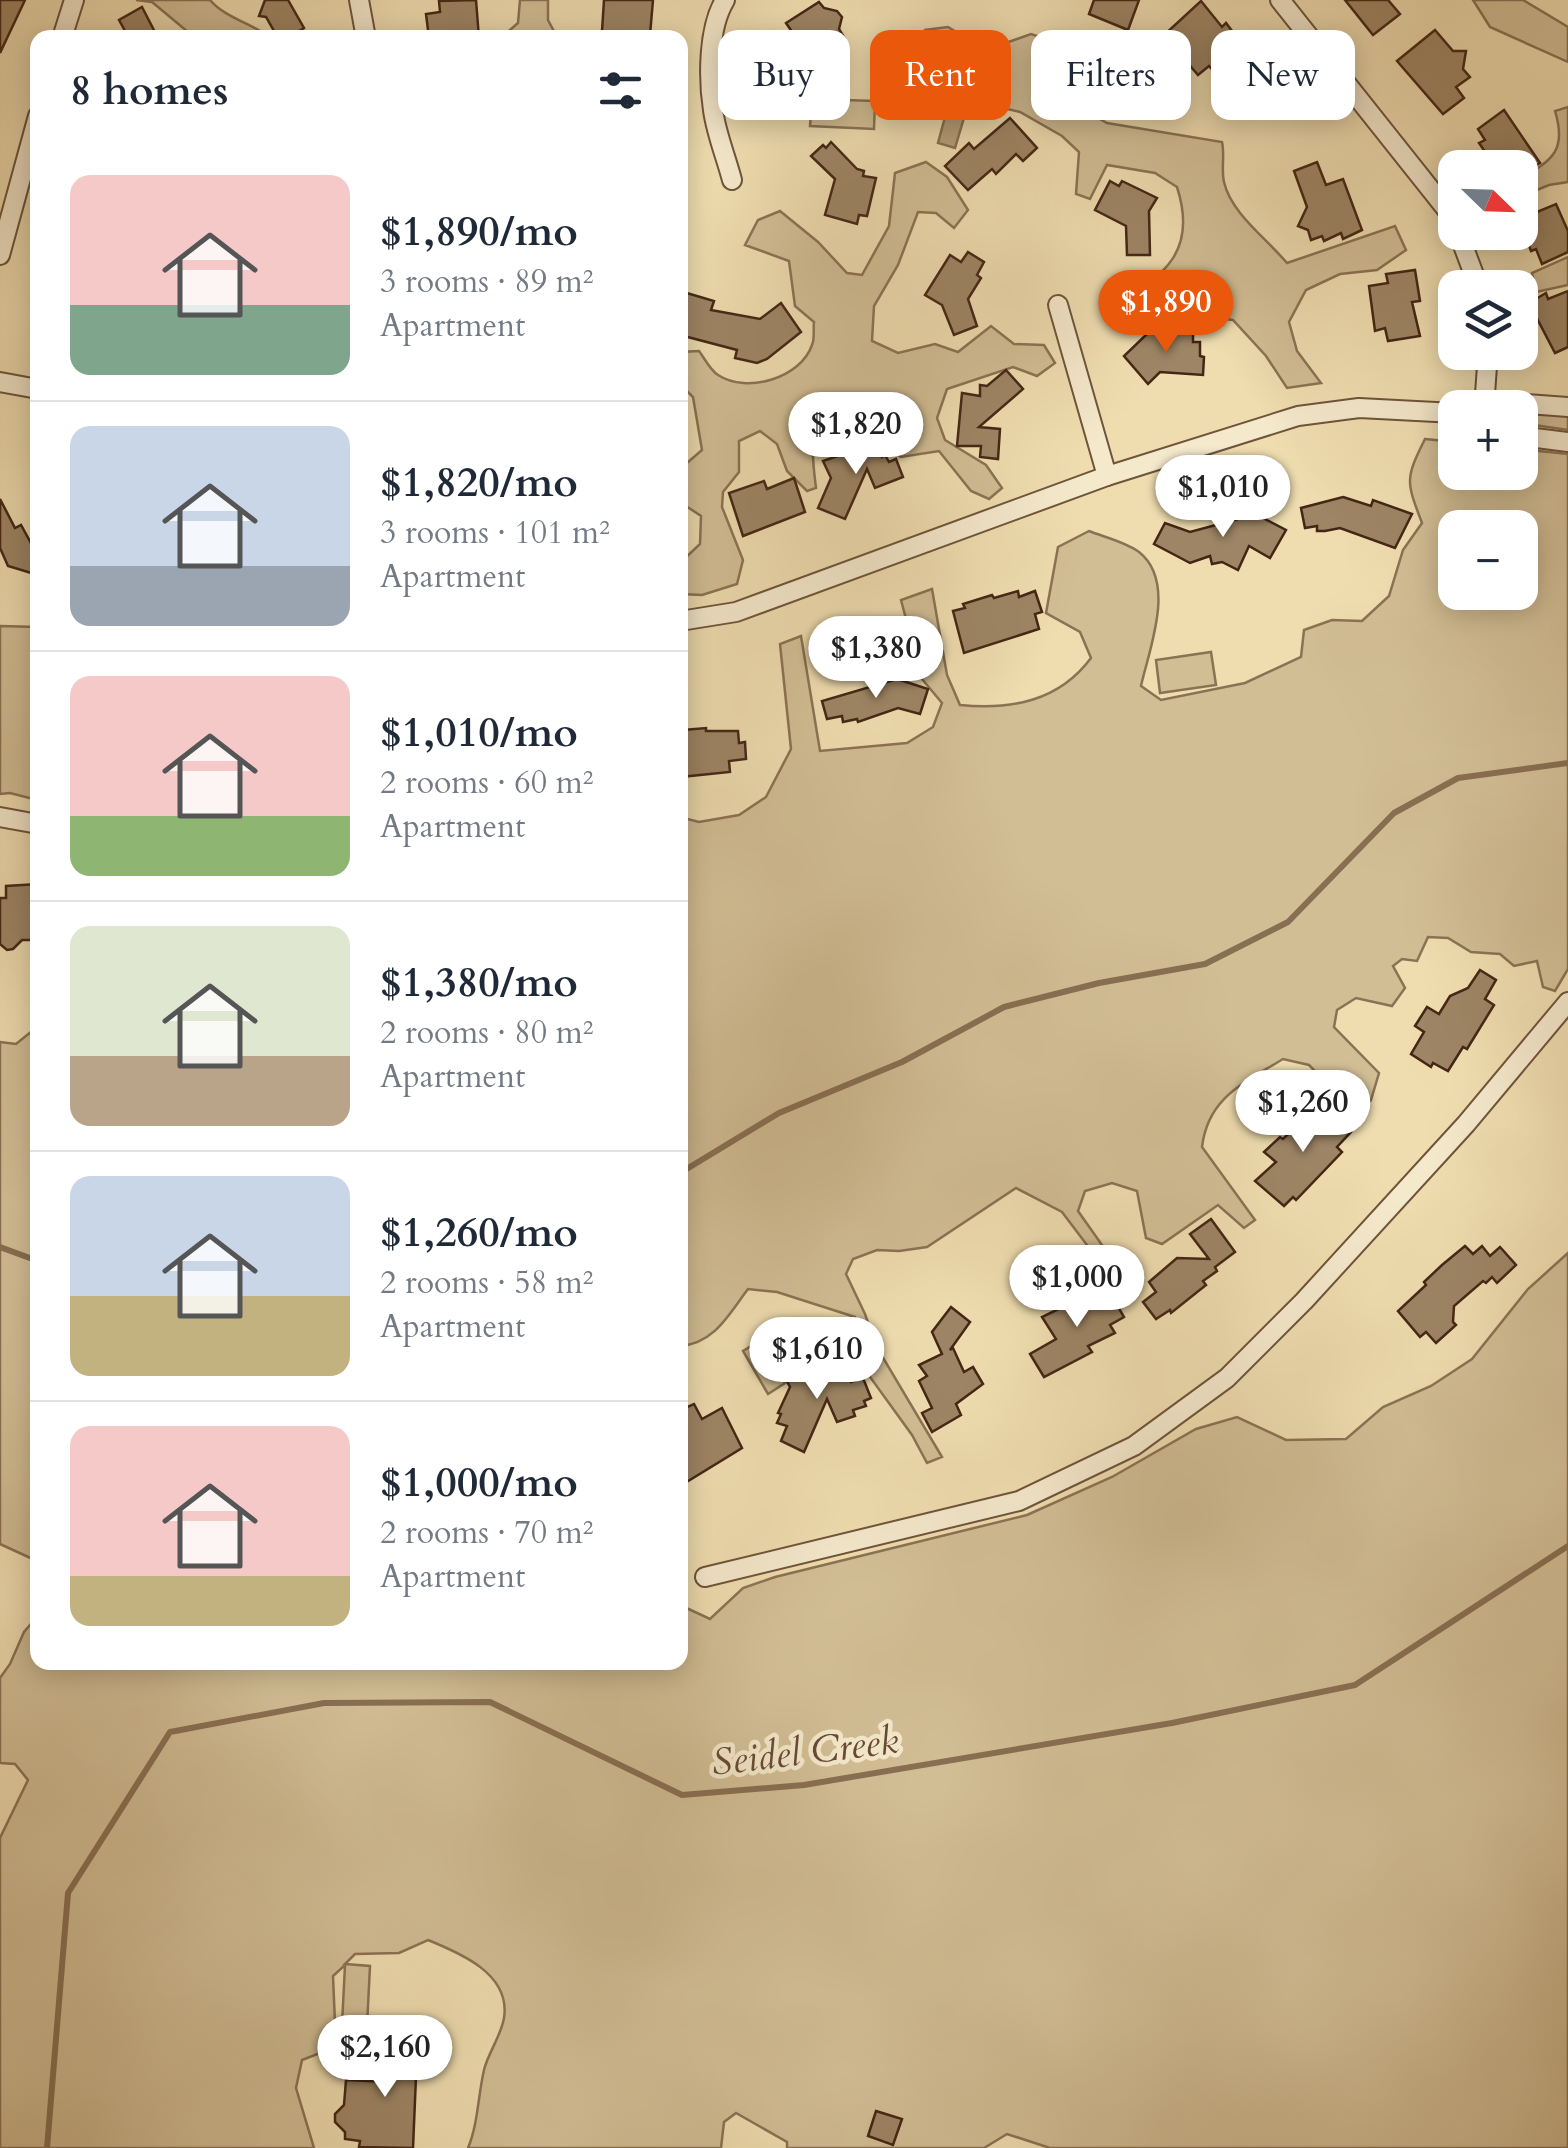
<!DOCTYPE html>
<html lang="en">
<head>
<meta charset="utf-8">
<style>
  :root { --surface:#fff; --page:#f2f2f3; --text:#1f2937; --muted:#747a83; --line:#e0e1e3; --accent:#ea580c }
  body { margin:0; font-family:Cardo,serif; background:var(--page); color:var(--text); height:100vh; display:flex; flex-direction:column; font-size:38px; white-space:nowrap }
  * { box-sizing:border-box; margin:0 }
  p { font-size:32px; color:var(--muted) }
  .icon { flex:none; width:55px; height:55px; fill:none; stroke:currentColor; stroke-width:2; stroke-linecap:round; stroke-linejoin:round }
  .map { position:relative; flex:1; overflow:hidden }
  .panel { position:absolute; left:30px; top:30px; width:658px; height:1640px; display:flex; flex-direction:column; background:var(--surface); border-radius:20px; box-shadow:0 5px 25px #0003 }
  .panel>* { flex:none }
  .top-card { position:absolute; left:718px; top:30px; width:700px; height:90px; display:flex; gap:20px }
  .needle { width:65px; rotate:113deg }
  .fabs { position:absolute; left:1438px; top:150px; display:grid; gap:20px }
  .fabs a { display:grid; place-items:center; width:100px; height:100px; border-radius:20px; background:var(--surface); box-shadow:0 5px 25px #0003; font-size:50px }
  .price { position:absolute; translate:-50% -85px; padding:0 22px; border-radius:35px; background:#fff; color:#222; font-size:32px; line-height:65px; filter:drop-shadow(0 2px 5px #0008) }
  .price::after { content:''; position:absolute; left:50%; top:60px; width:30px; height:22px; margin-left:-15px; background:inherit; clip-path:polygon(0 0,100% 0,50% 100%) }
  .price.on { background:var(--accent); color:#fff }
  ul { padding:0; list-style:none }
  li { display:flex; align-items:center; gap:30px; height:250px; padding:0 40px }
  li+li { border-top:2px solid var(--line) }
  li span { display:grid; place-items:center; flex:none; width:280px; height:200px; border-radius:20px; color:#555 }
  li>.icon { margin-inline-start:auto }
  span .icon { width:120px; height:120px; fill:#fffc; stroke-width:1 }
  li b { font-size:42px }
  h2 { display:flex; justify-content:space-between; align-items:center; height:120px; padding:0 40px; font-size:42px }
  .tag { padding:0 35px; border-radius:20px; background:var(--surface); box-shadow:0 5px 25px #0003; font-size:35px; line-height:90px }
  .tag.on { background:var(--accent); color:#fff }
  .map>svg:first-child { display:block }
  .green { fill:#d2be95; stroke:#8b7254; stroke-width:2.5; fill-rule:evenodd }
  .water { fill:#b59f7b; stroke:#886f52; stroke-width:2.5 }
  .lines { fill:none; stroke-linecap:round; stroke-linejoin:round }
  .stream { stroke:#886f52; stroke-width:6 }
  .building { fill:#9d8565; stroke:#442614; stroke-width:2.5 }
  .street-casing { stroke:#6f543b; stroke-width:22 }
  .street { stroke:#f5e9cc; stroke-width:18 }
  .labels { text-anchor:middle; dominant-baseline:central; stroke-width:9; stroke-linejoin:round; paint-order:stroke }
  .water-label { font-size:38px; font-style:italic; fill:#664a33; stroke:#f5e9cc }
</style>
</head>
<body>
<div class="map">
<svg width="1568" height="2148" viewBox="0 0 1568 2148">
  <rect width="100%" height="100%" fill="#efddb0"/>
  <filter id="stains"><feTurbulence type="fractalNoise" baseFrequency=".002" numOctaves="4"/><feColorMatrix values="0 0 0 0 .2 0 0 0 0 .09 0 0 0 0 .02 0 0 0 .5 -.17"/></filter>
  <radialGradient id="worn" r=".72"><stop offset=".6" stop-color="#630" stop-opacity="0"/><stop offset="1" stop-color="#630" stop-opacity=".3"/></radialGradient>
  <g class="green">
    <path d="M 136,0 L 210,0 C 224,17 252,24 270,37 L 194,37 L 152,2 Z"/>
    <polygon points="520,0 548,0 548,20 557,37 502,37 518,23"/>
    <polygon points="1473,0 1523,0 1568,27 1568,62 1490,27"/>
    <path d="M 948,27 L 986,50 L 1031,34 L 1050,40 L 1037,73 L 1077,106 L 1107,123 L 1222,142 C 1225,155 1221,169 1224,182 C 1231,213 1266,238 1287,263 L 1395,226 L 1406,250 L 1377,270 L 1340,274 L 1306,290 L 1289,322 L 1297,351 L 1321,383 L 1287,388 L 1266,356 L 1233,320 L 1174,313 L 1126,324 L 1115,303 C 1167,276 1197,249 1177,187 L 1155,173 L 1107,165 L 1090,199 L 1076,194 L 1079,152 L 1062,136 L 1020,112 L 944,94 L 916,76 L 915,56 L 925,30 Z"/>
    <polygon points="812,99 875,101 874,129 810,126"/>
    <path d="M 1568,107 L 1568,182 L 1549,185 L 1520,197 L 1520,179 C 1553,160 1567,150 1555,111 Z"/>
    <path d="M 926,162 L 947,177 L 968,210 L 954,228 L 936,213 L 918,212 L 898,265 L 874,306 L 872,341 L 898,353 L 935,344 L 958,352 L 991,326 L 1014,344 L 1044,345 L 1055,363 L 1037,376 L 1013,367 L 947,389 L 937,418 L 945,440 L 986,465 L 1002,488 L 989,499 L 971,491 L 939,451 L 901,457 L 865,432 L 863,415 L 846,400 L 827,398 C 808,424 812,457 816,488 L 807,491 L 787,471 L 777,444 L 760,431 L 739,441 L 739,472 L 723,492 L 722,507 L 743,560 L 737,584 L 702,595 L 680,594 L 680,563 L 700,544 L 701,516 L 680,502 L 680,469 L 702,450 L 693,397 L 680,384 L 680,352 L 699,351 C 705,359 710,370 718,375 C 747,394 801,378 812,345 C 815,339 813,328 814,322 L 795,306 L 789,261 L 745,245 L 758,220 L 780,211 L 818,242 L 847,273 L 862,275 L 889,226 L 895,173 Z"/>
    <polygon points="1568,257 1568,285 1536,292 1532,273"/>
    <polygon points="1520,414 1568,415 1568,430 1520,423"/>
    <path d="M 1425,439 L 1455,442 L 1455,472 L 1520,472 L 1520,449 L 1568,454 L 1568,969 L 1555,991 L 1543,987 L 1537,961 L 1514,966 L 1500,954 L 1471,952 L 1448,938 L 1428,937 L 1417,961 L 1402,959 L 1393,966 L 1405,988 L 1392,1006 L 1356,998 L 1337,1010 L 1334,1027 L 1379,1073 L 1371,1100 L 1359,1116 L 1309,1065 L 1283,1059 C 1244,1083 1208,1097 1202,1147 L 1255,1220 L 1244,1228 L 1218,1205 L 1162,1244 L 1146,1238 L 1137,1191 L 1112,1183 L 1085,1191 L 1078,1211 L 1126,1279 L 1118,1286 L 1062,1212 L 1016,1188 L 927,1247 L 899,1251 L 877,1250 L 853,1259 L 846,1274 L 865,1314 L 876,1346 L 942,1457 L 927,1463 L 912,1435 L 865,1370 L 857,1350 L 855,1317 L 777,1292 L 748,1289 C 729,1314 714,1344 680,1346 L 680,817 L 699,822 L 739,815 L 766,797 L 791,749 L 780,644 L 801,636 L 820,751 L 907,743 L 933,727 L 942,703 L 922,679 L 901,600 L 932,589 L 947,675 L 960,705 C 1012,710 1059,701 1091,658 L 1080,632 L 1046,613 L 1058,547 L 1089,531 C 1104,537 1126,542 1139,552 C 1177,582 1149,649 1141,686 L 1161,700 L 1245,683 L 1301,657 L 1304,630 L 1332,620 L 1362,621 L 1389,596 L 1403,550 L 1422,523 C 1406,481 1405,479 1425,439 ZM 1455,528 L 1520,528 L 1520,592 L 1455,592 Z"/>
    <polygon points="0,626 37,627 37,800 10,793 0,794"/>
    <polygon points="1211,652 1216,685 1160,693 1156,660"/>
    <polygon points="37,1027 37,1561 0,1544 0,1042 16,1044"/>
    <path d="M 1568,1253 L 1568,2148 L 1050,2148 L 1007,2134 L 984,2148 L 787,2148 L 787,2142 L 736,2113 L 724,2122 L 721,2148 L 468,2148 C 478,2124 478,2096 484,2070 C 488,2053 501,2036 504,2018 C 511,1974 460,1953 428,1940 L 399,1953 L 355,1954 L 345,1964 L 370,1966 L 367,2026 L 342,2025 L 345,1965 L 333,1976 L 336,2047 L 302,2060 L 296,2088 L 314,2148 L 0,2148 L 0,1838 L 28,1780 L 15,1764 L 0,1763 L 0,1678 L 10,1664 L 24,1632 L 37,1617 L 38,1662 L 680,1662 L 680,1605 L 710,1619 L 743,1588 L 775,1577 L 1027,1515 L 1112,1477 L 1196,1429 L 1237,1417 L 1286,1440 L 1346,1439 L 1383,1407 L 1431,1386 L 1472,1359 L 1528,1289 Z"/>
    <polygon points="760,1341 785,1383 768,1394 743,1351"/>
  </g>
  <polygon class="water" points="948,106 966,111 955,148 938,143"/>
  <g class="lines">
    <g class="stream">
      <polyline points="680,1173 779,1113 902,1062 1004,1007 1099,983 1205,964 1288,922 1394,813 1458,778 1568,763"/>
      <polyline points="0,1247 38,1261"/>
      <polyline points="47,2148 68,1893 170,1732 324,1703 490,1702 682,1795 804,1785 1172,1723 1355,1685 1568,1546"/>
    </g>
  </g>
  <g class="building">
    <polygon points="0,0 25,0 0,53"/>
    <polygon points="265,0 288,0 304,28 288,38 278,38 266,17 259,16"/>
    <polygon points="476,0 479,38 429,38 426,14 440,12 439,1"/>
    <polygon points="604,0 653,0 650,35 602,31"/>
    <polygon points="1094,0 1139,0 1128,30 1089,14"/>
    <polygon points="1345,0 1388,0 1400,14 1373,35"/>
    <polygon points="1201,1 1222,27 1226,23 1242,44 1233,51 1247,67 1225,84 1209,66 1198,75 1164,35"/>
    <polygon points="819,2 824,8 837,11 842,17 839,29 845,39 826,52 842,74 804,103 790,84 797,78 778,48 795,36 786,23"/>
    <polygon points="142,7 158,38 129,38 119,20"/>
    <polygon points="1435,30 1453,51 1466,51 1463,69 1470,77 1456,87 1464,98 1443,114 1397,61"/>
    <polygon points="1504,110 1540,163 1520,176 1520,168 1461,168 1486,153 1479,143 1485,140 1478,129"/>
    <polygon points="1010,118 1037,148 1023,161 1016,154 996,174 992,169 968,190 945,166 969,143 974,149"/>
    <polygon points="831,142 857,169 864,171 863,176 876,178 867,216 859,215 857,224 825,215 835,179 811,156 823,145 826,148"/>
    <polygon points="1317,162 1326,185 1343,179 1362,230 1343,239 1341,233 1324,241 1322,236 1311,240 1308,230 1298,226 1307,207 1294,171"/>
    <polygon points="1110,181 1119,186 1122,181 1157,198 1149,211 1150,255 1127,255 1126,226 1095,210"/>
    <polygon points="1556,204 1568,231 1568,252 1542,264 1536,249 1531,251 1527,240 1520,243 1520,219"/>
    <polygon points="968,252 984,262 977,275 981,278 968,299 977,326 954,335 942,305 925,295 950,255 961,262"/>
    <polygon points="1415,270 1420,301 1412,302 1420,336 1388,341 1385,328 1375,331 1369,286 1388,283 1386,274"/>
    <polygon points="680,291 714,301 711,310 760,319 781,303 801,332 767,359 757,363 735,358 737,350 680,335"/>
    <polygon points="1568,291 1568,347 1555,353 1529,303 1546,293 1548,299"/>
    <polygon points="1193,331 1193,342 1200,342 1200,356 1204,357 1203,375 1160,372 1148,384 1124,356 1149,332"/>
    <polygon points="1006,370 1023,389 979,427 1000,429 998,459 980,457 981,446 957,446 962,393 980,396 980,385 987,386"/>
    <polygon points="879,442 882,457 885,455 889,462 896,459 903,477 875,488 867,469 845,519 818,508 831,478 823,461"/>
    <polygon points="794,478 805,512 743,536 729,493 764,481 767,489"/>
    <polygon points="1343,497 1371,506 1373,500 1412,514 1395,548 1340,528 1325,531 1317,531 1317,526 1305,528 1301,508"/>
    <polygon points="0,499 15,528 21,525 38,556 38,575 8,566 0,548"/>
    <polygon points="1249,506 1265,514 1263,518 1286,530 1270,558 1249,546 1238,570 1222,562 1212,564 1210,556 1190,563 1154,544 1165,523 1190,532 1242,518"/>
    <polygon points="1018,591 1019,597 1035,591 1042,612 1035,614 1039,629 964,653 953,611 965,608 963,604 992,595 994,598"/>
    <polygon points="897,679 928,689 920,714 898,708 858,722 857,719 843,722 842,716 827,719 822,701"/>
    <polygon points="706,728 706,731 738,731 739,743 745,742 746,759 729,761 730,772 680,777 680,736 683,730"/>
    <polygon points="38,884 37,929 33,929 33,940 22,940 13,949 7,950 0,944 0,898 6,898 6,886"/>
    <polygon points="1480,970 1496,980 1485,999 1494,1005 1467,1049 1463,1047 1448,1071 1433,1063 1431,1067 1411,1054 1424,1032 1415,1026 1427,1007 1439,1014 1450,996 1468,988"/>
    <polygon points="1322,1102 1351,1132 1337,1147 1342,1152 1296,1200 1293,1197 1284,1206 1255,1181 1276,1162 1264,1152 1280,1137 1283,1139"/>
    <polygon points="1211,1219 1235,1252 1215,1267 1217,1271 1203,1281 1206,1285 1171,1313 1170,1310 1156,1319 1143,1302 1156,1292 1149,1282 1177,1258 1209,1259 1190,1234"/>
    <polygon points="1465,1246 1473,1254 1482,1246 1490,1256 1500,1247 1516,1265 1497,1283 1492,1277 1486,1283 1483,1281 1454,1306 1453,1322 1456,1325 1436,1343 1426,1332 1420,1337 1398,1311 1426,1285 1424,1282 1442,1265"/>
    <polygon points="1106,1286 1124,1317 1110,1325 1115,1333 1088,1346 1092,1352 1044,1377 1030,1354 1056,1339 1042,1317"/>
    <polygon points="951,1307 970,1322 950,1350 953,1348 964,1372 973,1367 983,1384 956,1404 961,1415 932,1432 922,1413 932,1408 919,1381 927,1376 919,1365 942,1354 932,1332"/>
    <polygon points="800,1364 824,1377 840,1371 840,1378 848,1374 851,1382 863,1378 871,1398 864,1401 866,1406 853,1410 855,1416 837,1422 827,1399 804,1452 781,1441 787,1426 777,1423 781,1414 778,1413 790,1387 782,1372"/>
    <polygon points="694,1404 702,1419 722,1408 742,1448 680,1486 680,1410"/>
    <polygon points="394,2028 418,2029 413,2148 359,2147 360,2141 345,2139 345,2132 335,2122 335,2114 344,2105 346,2080 387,2082"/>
    <polygon points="876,2111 902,2119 893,2145 868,2136"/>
  </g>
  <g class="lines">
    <defs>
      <g id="street">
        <polyline points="359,0 366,38"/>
        <path d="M 725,0 C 708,28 708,78 713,110 C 716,133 726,157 732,180"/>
        <polyline points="1280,0 1447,210 1455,227"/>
        <polyline points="62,38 74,0"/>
        <polyline points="1458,232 1479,288"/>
        <polyline points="0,255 38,116"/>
        <polyline points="1058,305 1107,476"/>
        <polyline points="0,382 38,389"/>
        <polyline points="1484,408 1488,352"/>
        <polyline points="1502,408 1515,403 1568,407"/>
        <polyline points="1520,436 1568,442"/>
        <polyline points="680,621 736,612 1107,476 1298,416 1359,408 1455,413"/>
        <polyline points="0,817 38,824"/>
        <polyline points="705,1577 1019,1501 1134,1446 1227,1378 1304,1301 1466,1124 1568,1002"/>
      </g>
    </defs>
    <use href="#street" class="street-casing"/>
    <use href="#street" class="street"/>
  </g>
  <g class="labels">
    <g class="water-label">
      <text transform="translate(805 1752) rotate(-7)">Seidel Creek</text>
    </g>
  </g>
  <rect width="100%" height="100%" filter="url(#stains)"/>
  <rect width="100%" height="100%" fill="url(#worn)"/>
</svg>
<div class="fabs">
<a><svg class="needle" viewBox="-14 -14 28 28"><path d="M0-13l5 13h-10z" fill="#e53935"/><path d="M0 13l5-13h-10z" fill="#747a83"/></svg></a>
<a><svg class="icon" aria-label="layers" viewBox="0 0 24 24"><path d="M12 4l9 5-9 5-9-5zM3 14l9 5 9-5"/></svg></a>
<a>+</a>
<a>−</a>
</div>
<b class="price on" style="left:1166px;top:355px">$1,890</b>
<b class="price" style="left:856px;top:477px">$1,820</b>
<b class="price" style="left:1223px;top:540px">$1,010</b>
<b class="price" style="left:876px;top:701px">$1,380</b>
<b class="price" style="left:1303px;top:1155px">$1,260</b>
<b class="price" style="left:1077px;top:1330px">$1,000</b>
<b class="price" style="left:817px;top:1402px">$1,610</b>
<b class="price" style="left:385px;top:2100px">$2,160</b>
<div class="top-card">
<a class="tag">Buy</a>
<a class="tag on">Rent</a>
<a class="tag">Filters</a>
<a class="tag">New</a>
</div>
<section class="panel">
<h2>8 homes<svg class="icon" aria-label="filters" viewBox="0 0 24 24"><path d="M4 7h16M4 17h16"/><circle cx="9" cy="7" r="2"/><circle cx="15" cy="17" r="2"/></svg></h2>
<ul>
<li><span style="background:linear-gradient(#f6c9c9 65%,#7fa58c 0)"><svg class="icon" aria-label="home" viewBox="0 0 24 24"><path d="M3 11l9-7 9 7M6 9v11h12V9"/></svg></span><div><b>$1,890/mo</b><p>3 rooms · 89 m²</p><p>Apartment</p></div></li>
<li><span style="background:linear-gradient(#c9d6e8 70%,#9aa5b1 0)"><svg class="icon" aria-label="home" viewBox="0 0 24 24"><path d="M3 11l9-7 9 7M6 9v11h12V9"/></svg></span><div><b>$1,820/mo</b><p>3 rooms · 101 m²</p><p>Apartment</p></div></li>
<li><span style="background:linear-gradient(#f6c9c9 70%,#8fb573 0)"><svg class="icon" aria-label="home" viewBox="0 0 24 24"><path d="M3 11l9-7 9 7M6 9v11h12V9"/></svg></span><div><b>$1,010/mo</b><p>2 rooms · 60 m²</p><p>Apartment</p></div></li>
<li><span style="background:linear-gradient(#dfe7d0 65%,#b9a48a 0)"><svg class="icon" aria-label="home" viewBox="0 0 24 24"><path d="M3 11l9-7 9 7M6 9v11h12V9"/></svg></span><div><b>$1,380/mo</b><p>2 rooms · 80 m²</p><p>Apartment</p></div></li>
<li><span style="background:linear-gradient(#c9d6e8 60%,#c2b280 0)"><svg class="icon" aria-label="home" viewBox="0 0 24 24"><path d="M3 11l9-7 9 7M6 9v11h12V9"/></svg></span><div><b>$1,260/mo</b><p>2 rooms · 58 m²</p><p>Apartment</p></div></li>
<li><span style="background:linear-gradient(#f6c9c9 75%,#c2b280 0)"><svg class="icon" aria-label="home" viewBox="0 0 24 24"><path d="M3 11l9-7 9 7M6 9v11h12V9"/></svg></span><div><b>$1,000/mo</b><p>2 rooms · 70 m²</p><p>Apartment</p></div></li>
</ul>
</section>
</div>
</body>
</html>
